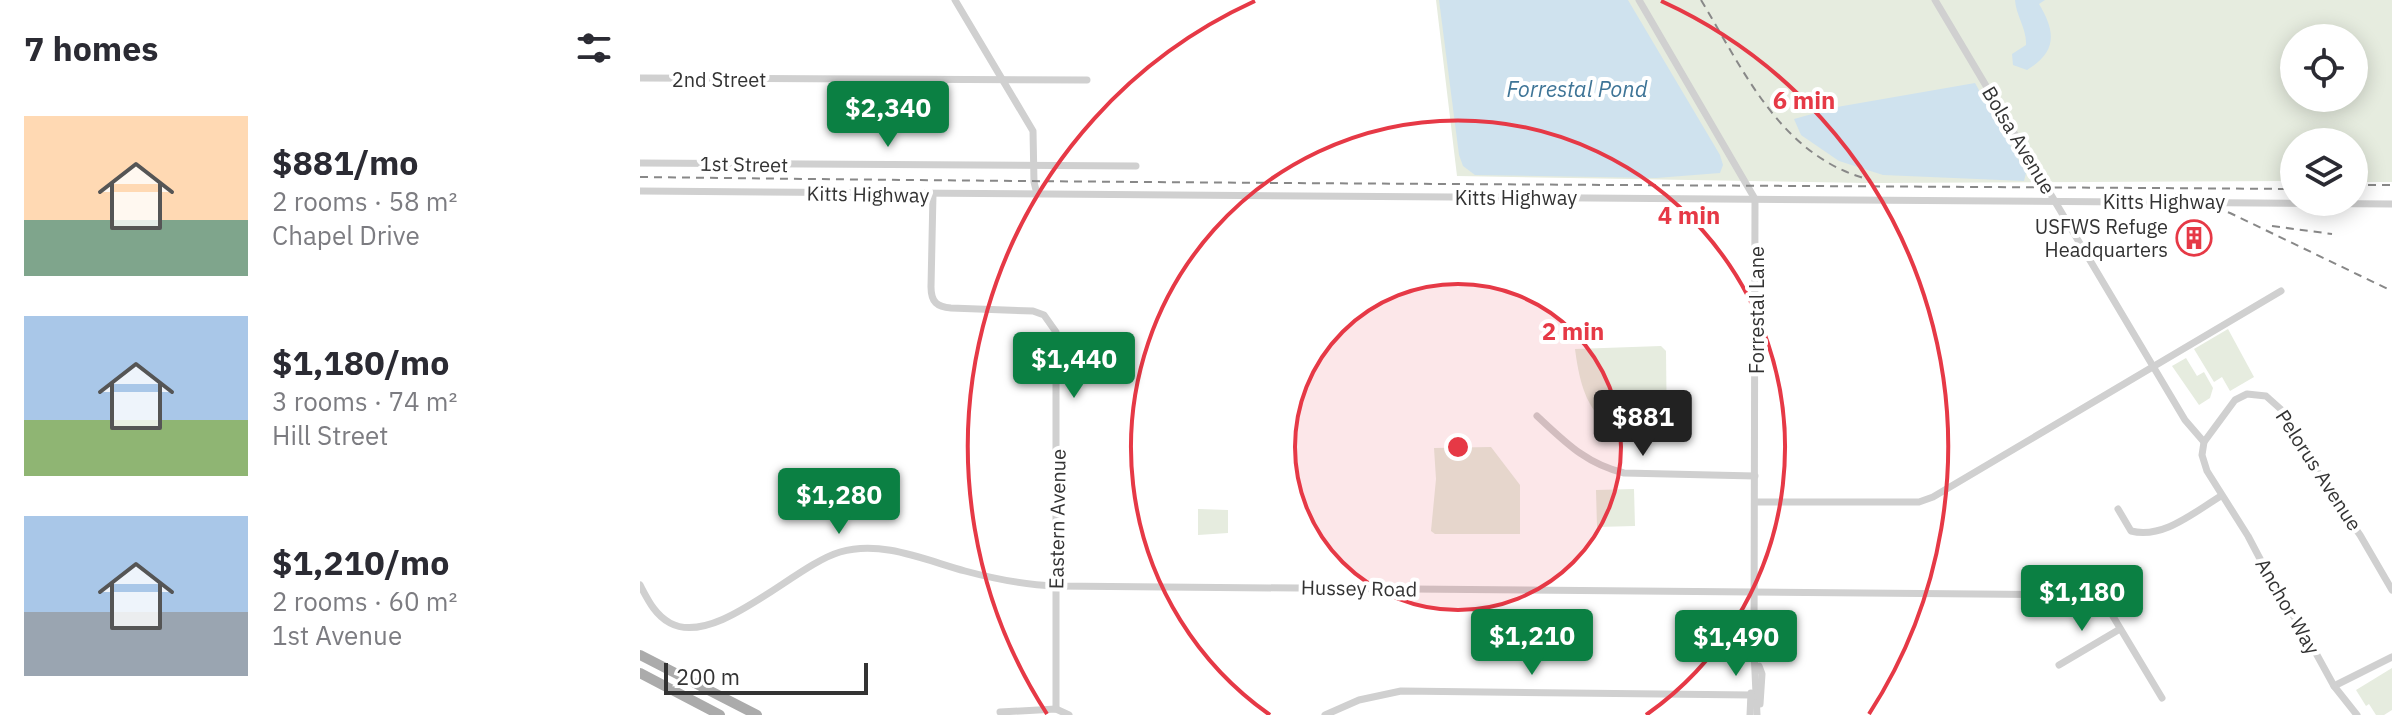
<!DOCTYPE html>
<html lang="en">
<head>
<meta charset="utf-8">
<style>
  :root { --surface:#fff; --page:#f2f2f3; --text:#2b2b33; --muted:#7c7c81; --accent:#0b8043 }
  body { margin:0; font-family:"IBM Plex Sans",sans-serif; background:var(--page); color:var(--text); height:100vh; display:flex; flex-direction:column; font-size:30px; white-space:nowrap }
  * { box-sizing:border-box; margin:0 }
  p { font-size:26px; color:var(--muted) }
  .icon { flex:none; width:44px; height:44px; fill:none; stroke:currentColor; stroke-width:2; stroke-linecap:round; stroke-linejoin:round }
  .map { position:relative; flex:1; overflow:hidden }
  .panel { display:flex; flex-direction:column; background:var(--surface); width:640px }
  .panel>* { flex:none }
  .controls { position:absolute; left:1640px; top:24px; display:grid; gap:16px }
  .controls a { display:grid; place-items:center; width:88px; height:88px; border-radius:50%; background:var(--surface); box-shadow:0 4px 20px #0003; font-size:40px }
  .scale { position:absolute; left:24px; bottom:20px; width:204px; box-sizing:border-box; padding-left:8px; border:4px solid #333; border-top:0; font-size:22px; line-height:28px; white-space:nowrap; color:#333; -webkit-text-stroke:6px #fff; paint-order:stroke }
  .price { position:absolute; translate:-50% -68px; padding:0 18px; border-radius:8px; background:var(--accent); color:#fff; font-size:26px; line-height:52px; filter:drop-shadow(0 2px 4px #0008) }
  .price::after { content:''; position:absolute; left:50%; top:48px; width:24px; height:18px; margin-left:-12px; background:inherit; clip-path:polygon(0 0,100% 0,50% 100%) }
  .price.current { background:#222; color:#fff }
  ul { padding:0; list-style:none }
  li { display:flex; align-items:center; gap:24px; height:200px; padding:0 24px }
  li span { display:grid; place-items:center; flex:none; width:224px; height:160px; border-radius:0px; color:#555 }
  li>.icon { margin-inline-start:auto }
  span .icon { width:96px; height:96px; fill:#fffc; stroke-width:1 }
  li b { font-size:34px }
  h2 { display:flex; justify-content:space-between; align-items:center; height:96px; padding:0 24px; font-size:34px }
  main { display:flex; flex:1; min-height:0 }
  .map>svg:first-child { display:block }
  .green { fill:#e6ecdf; fill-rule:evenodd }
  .water { fill:#cfe2ee }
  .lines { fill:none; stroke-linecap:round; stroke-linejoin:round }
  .minor { stroke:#d0d0d0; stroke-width:7 }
  .primary { stroke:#ababab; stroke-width:10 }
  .rail { stroke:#888; stroke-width:2; stroke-dasharray:8 6; stroke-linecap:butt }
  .ring { fill:none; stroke:#e63946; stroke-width:4 }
  .labels { text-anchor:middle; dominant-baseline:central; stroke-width:8; stroke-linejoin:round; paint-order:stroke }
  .street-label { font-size:20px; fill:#333; stroke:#fff }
  .poi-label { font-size:20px; fill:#333; stroke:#fff; text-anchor:end }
  .water-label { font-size:22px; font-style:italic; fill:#3f7597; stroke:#fff }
  .centre { fill:#e63946; stroke:#fff; stroke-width:4 }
  .ring-label { font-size:24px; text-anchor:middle; font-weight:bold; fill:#e63946; stroke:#fff; stroke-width:8; stroke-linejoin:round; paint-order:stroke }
</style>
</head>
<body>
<main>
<section class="panel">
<h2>7 homes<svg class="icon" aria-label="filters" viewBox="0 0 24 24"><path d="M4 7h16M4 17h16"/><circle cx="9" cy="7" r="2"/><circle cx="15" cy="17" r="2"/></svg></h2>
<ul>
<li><span style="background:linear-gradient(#ffd9b3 65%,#7fa58c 0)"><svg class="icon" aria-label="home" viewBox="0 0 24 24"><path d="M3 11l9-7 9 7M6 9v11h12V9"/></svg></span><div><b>$881/mo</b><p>2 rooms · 58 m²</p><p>Chapel Drive</p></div></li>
<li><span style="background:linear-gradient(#a9c7e8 65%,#8fb573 0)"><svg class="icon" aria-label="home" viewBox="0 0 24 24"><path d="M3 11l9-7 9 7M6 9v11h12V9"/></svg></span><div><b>$1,180/mo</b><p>3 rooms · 74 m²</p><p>Hill Street</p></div></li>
<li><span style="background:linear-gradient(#a9c7e8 60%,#9aa5b1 0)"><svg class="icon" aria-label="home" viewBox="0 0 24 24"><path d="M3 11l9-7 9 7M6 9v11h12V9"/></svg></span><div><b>$1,210/mo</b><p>2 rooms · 60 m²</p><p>1st Avenue</p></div></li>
</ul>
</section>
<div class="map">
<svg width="1752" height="715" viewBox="0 0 1752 715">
  <rect width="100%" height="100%" fill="#fff"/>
  <g class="green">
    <path d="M 796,0 L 1752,0 L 1752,182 L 1714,182 L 1714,142 L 1654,142 L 1654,181 L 1228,183 L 817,176 ZM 1654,38 L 1714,38 L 1714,98 L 1654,98 Z"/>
    <polygon points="1588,329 1614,377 1590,391 1582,377 1574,382 1554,349"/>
    <path d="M 1021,346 L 1026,351 L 1027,439 C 961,436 943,412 935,349 Z"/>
    <polygon points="1546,358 1557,376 1564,372 1573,388 1570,398 1559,405 1532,366"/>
    <polygon points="851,447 880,485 880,534 795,534 791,531 796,479 794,448"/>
    <polygon points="994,489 995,526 957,527 956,490"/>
    <polygon points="558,509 588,510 588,533 558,535"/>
    <polygon points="1752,668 1752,710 1744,715 1736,715 1729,704 1726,706 1716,690"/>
  </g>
  <g class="water">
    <polygon points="799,0 988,0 1080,155 1083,165 1080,173 1016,178 835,175 823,166 819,155"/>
    <path d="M 1375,0 L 1405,0 L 1399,4 C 1416,32 1417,52 1387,70 L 1373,65 L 1372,54 L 1386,45 C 1387,29 1376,16 1375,0 Z"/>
    <polygon points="1335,83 1386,173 1384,181 1243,175 1199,161 1161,135 1154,119 1197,107"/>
  </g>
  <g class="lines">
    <g class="minor">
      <polyline points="315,0 393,131 394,182 397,194"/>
      <polyline points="999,0 1115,199 1114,651 1117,715"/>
      <polyline points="1295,0 1545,420 1564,442"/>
      <polyline points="0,78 447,80"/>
      <polyline points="0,163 496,166"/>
      <polyline points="0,191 1752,204"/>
      <path d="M 293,194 L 291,287 C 291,302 297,307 311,308 L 393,311 L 404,315 L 416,332 L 416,709"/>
      <path d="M 897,416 C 925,442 946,464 984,473 L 1115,476"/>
      <polyline points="1115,502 1279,502 1293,497 1641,291"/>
      <path d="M 1478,509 L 1491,531 C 1524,539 1554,512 1581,496"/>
      <path d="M 0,585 C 8,600 15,615 30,623 C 76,648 155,565 200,552 C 242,540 285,560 325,571 C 355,579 385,585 416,586 L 1446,595 L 1465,603 L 1522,698"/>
      <polyline points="1419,665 1480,629"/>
      <polyline points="1119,666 1122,674 1120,704"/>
      <polyline points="1694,686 1752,657"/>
      <polyline points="360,712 416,709 429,715"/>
      <polyline points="685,715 719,700 761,691 1111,695"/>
      <polyline points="1110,715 1111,693"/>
      <polyline points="1717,715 1694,686 1666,635 1638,593 1608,536 1567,471 1562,455 1564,442 1595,400 1607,394 1626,396 1645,413 1685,485 1720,535 1752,590"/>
    </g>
    <g class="primary">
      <polyline points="0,655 117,715"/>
      <polyline points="0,673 80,715"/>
    </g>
    <g class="rail">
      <path d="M 1061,0 C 1105,73 1142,158 1231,180"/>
      <path d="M 0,177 C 551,184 1103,185 1654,189"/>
      <polyline points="1714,185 1752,185"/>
      <polyline points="1535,194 1590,213 1752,291"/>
      <polyline points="1632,226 1692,234"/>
    </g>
  </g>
  <circle cx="818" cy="447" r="163" fill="#e63946" fill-opacity=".12"/>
  <g class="ring">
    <circle cx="818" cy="447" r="163"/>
    <path d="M630 715A327 327 0 1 1 1006 715"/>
    <path d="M407 714A490 490 0 0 1 615 1M1021 1A490 490 0 0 1 1229 714"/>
  </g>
  <defs>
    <symbol id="building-ring" viewBox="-11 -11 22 22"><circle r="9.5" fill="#fff" stroke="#e63946" stroke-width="1.5"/><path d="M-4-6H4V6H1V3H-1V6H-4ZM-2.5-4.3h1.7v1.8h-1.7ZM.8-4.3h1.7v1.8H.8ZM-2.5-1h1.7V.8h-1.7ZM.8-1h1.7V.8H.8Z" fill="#e63946"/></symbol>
  </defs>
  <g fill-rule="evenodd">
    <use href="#building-ring" x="1534" y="218" width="40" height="40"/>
  </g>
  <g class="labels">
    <g class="street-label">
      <text x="79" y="79">2nd Street</text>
      <text transform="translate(1379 140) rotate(59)">Bolsa Avenue</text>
      <text transform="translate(104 164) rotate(1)">1st Street</text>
      <text transform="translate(228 194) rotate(1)">Kitts Highway</text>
      <text x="876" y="197">Kitts Highway</text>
      <text x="1524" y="201">Kitts Highway</text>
      <text transform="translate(1116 310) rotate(-90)">Forrestal Lane</text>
      <text transform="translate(1679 470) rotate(57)">Pelorus Avenue</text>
      <text transform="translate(417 519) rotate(-89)">Eastern Avenue</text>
      <text transform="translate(719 588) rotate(1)">Hussey Road</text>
      <text transform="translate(1648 606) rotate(60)">Anchor Way</text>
    </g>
    <g class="poi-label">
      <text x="1528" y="226">USFWS Refuge<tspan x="1528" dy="23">Headquarters</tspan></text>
    </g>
    <g class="water-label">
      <text x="937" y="88">Forrestal Pond</text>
    </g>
  </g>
  <circle cx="818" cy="447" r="12" class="centre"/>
  <g class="ring-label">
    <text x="1164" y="109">6 min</text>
    <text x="1049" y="224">4 min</text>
    <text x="933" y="340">2 min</text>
  </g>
</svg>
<div class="controls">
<a><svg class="icon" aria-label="locate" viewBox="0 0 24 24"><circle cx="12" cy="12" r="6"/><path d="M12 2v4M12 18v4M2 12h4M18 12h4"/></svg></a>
<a><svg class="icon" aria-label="layers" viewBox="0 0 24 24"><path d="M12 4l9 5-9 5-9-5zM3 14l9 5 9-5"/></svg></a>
</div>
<div class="scale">200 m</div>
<b class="price" style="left:248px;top:149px">$2,340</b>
<b class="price" style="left:434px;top:400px">$1,440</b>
<b class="price current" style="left:1003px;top:458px">$881</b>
<b class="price" style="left:199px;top:536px">$1,280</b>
<b class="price" style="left:1442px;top:633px">$1,180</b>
<b class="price" style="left:892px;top:677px">$1,210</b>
<b class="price" style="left:1096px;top:678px">$1,490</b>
</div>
</main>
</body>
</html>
